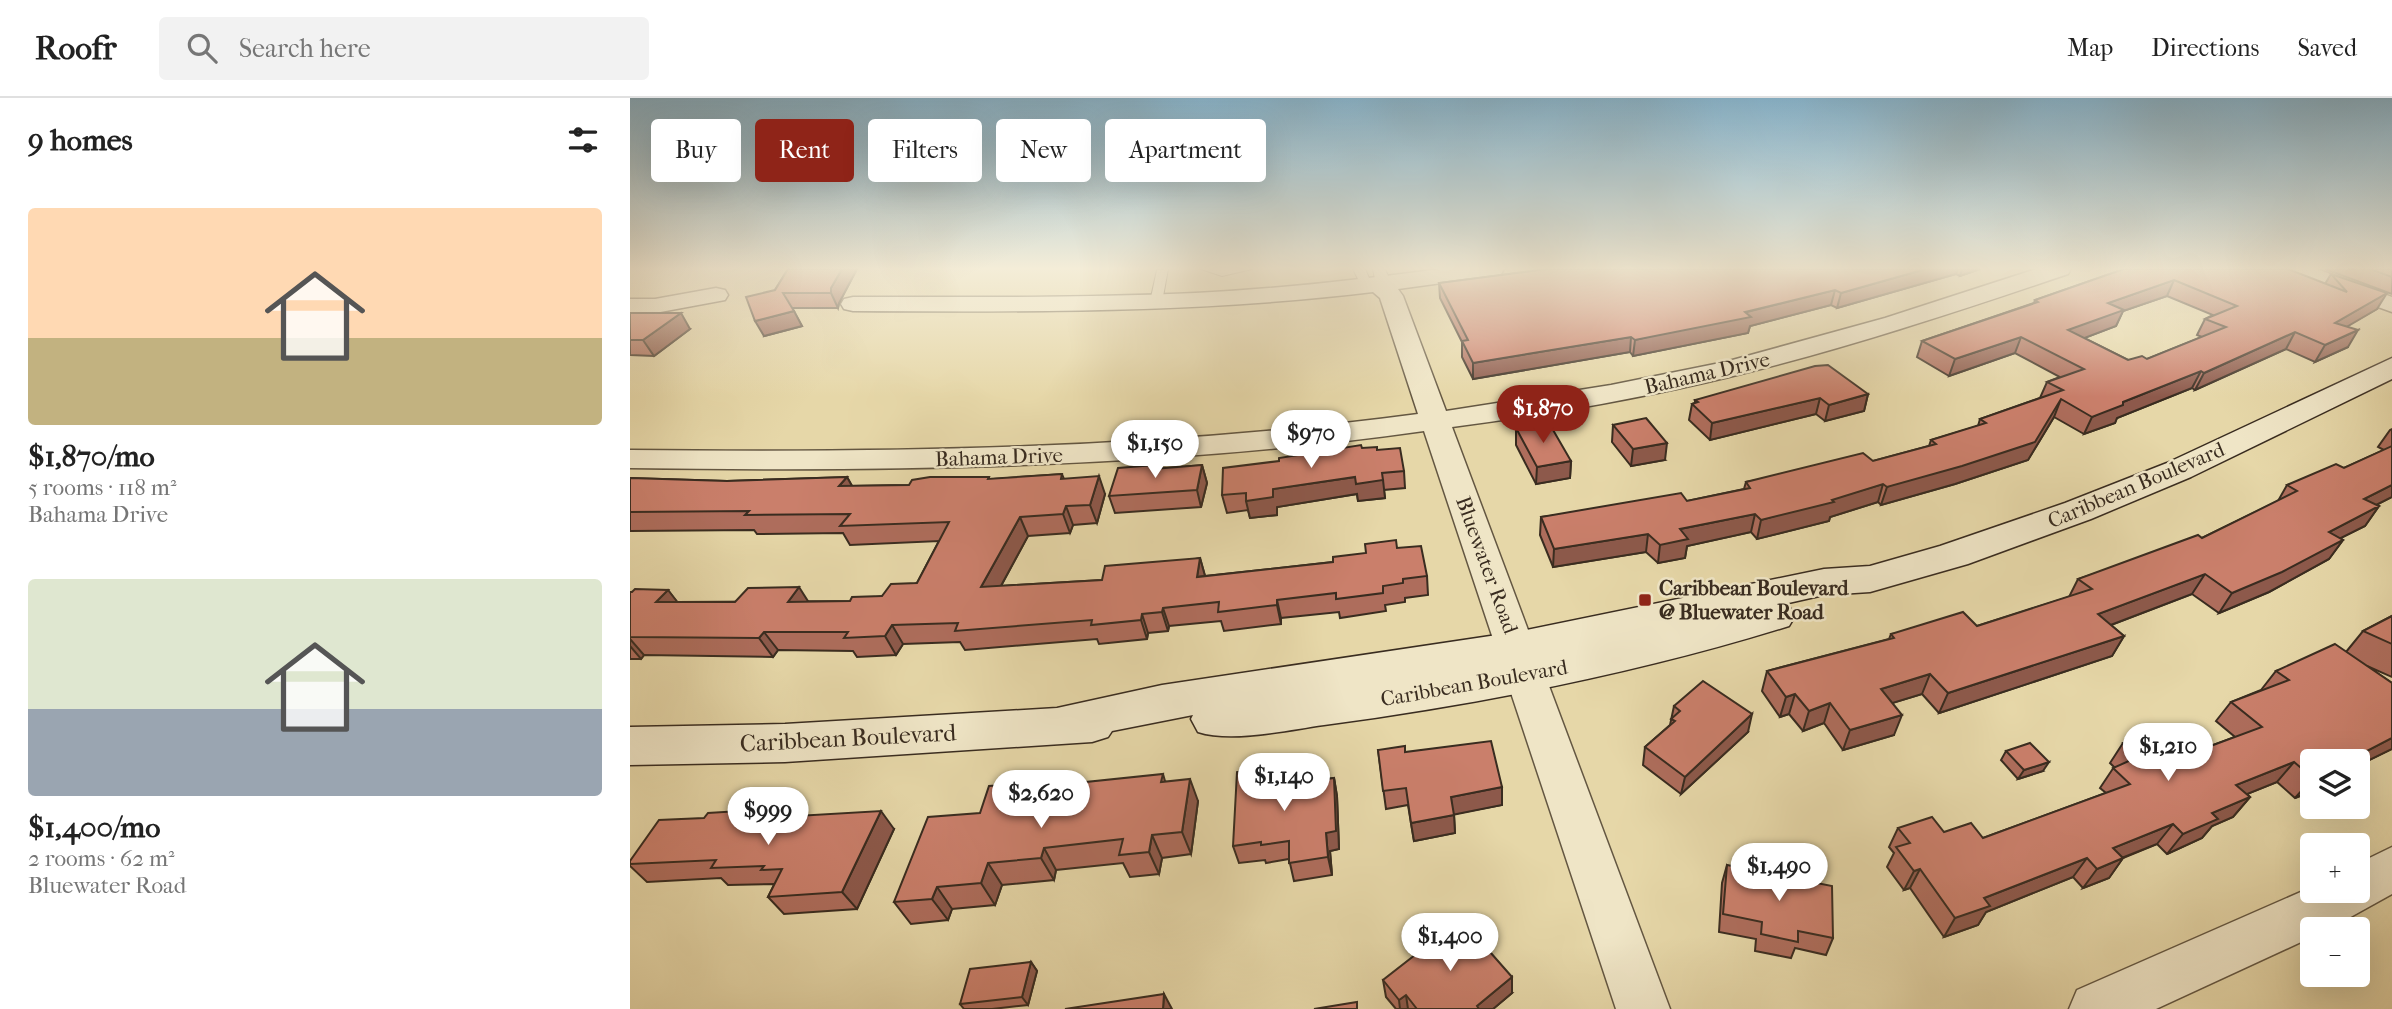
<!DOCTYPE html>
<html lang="en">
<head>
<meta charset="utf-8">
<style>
  :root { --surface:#fff; --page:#f2f2f2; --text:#222; --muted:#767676; --line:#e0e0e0; --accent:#8f2418 }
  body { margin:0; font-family:"IM FELL French Canon",serif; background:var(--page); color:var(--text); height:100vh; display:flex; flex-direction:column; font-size:26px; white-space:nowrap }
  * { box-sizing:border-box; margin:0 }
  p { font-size:23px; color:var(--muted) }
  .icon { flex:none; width:38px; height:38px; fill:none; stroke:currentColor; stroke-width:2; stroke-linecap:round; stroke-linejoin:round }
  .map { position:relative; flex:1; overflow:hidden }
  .sheet { display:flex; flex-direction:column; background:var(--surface); width:630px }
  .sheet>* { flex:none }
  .guide { position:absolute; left:21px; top:21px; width:665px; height:63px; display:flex; gap:14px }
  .buttons { position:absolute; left:1670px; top:651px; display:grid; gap:14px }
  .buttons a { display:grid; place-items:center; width:70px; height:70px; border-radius:7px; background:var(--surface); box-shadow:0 7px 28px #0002; font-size:35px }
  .price { position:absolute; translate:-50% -60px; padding:0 16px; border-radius:24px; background:#fff; color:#222; font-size:23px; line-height:46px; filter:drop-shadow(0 2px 4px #0008) }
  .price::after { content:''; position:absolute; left:50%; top:42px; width:21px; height:16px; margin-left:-10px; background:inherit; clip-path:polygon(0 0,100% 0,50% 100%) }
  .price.active { background:var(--accent); color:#fff }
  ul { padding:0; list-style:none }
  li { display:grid; align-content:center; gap:14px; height:371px; padding:0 28px }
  li span { display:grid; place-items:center; height:217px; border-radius:7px; color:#555 }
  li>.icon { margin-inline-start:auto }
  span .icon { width:126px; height:126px; fill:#fffc; stroke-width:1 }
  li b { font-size:30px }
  h2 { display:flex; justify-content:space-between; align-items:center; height:84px; padding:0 28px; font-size:30px }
  .chip { padding:0 24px; border-radius:7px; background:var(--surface); box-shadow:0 7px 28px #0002; font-size:24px; line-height:63px }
  .chip.active { background:var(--accent); color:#fff }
  header { display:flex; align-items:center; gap:42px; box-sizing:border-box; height:98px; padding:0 35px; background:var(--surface); border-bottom:2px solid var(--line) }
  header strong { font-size:33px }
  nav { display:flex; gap:38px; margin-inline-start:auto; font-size:24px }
  .search { width:490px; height:63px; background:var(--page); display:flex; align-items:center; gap:18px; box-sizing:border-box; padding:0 24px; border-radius:7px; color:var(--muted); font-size:26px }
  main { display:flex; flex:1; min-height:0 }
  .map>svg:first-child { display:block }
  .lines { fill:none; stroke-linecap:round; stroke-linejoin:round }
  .lane-casing { stroke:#645742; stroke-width:2 }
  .street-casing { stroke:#645742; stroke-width:3 }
  .secondary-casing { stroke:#392c20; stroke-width:3 }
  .lane { fill:#efe5c6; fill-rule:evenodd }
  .street { fill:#efe5c6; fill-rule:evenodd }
  .secondary { fill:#efe5c6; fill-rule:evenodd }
  .wall { fill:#ae6d5c; stroke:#392c20; stroke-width:2; fill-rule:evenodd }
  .shaded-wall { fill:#8d594b; stroke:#392c20; stroke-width:2 }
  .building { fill:#ca7f6b; stroke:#392c20; stroke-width:2; fill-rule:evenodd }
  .poi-dot { fill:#8f2418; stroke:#efe5c6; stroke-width:2.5 }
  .labels { text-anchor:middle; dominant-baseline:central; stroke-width:5; stroke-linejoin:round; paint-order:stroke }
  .street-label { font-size:21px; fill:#392c20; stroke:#efe5c6 }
  .poi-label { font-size:21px; font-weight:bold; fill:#392c20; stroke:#efe5c6; text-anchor:start }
  .near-street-label { font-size:24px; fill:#392c20; stroke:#efe5c6 }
</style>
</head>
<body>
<header>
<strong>Roofr</strong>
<div class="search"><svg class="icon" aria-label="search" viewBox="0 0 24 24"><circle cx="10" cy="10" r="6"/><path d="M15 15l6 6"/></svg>Search here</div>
<nav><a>Map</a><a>Directions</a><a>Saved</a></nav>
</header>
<main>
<section class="sheet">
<h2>9 homes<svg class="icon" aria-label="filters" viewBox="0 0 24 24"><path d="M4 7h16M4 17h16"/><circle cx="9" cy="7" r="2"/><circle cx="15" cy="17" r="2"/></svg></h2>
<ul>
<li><span style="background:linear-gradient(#ffd9b3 60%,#c2b280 0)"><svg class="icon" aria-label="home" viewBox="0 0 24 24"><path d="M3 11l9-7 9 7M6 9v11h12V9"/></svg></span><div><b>$1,870/mo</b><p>5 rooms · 118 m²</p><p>Bahama Drive</p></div></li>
<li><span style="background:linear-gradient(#dfe7d0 60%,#9aa5b1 0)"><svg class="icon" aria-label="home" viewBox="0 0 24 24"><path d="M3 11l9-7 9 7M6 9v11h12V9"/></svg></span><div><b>$1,400/mo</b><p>2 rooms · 62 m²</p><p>Bluewater Road</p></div></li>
</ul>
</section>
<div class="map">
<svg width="1762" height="911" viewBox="0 0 1762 911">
  <rect width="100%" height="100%" fill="#e6d7a8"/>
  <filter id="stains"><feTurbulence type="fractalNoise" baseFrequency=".00286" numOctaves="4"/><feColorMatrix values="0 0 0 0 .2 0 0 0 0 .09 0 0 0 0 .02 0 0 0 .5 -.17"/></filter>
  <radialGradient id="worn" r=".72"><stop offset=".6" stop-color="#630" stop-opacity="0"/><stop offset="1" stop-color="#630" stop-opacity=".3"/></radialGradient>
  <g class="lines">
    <defs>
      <g id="lane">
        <polygon points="538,171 532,204 522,207 520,204 527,172"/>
        <polygon points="571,171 622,171 592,178"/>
        <polygon points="723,171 735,171 739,180 745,181 743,171 755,171 758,178 753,189 730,185"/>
      </g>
      <g id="street">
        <path d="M 810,171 L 874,171 L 871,176 L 863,178 L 768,191 L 773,198 L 816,313 L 981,287 L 1095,264 L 1255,220 L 1406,171 L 1441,171 L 1438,176 C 1326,214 1214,251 1099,279 C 1008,301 915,317 822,329 L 1040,911 L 986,911 L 794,333 C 530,370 266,374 0,370 L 0,352 C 264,355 526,351 788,316 L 750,200 L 743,194 C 570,215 397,214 223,213 L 214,211 L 211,206 L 214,201 L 223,199 C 337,199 451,200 565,195 C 647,191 728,182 810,171 Z"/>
        <polygon points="1653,171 1687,171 1762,199 1762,214 1656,176"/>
        <polygon points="86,190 95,192 98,197 95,202 25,215 0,215 0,201 25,201"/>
        <polygon points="1762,749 1762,796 1699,831 1682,831 1682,839 1526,911 1439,911 1447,892 1682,789 1682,793 1727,793 1727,766"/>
      </g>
      <path id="secondary" d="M 1762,260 L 1762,281 L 1561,379 L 1461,421 L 1338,466 L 1240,494 L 1194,497 L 1154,506 L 1159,508 L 1165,518 L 1159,528 C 1008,575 851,606 694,627 C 658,632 602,645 568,634 L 561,621 L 563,617 L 482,633 L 478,639 L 462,644 L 155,664 L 0,667 L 0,629 L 155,626 L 427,610 L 532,587 L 887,534 L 1194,471 L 1240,468 L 1310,448 L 1435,405 L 1537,365 Z"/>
    </defs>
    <use href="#lane" class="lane-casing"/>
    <use href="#street" class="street-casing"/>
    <use href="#secondary" class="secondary-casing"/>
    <use href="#lane" class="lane"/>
    <use href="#street" class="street"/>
    <use href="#secondary" class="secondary"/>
  </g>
  <g class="wall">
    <polygon points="158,171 227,171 209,205 208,210 162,210 172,228 134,238 145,192"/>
    <polygon points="917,171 1350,171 1330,178 1326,176 1207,210 1201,207 1120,228 1118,235 1003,258 1000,254 843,281 832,259 832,244 810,200 809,185"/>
    <path d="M 1494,171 L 1695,186 L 1701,176 L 1747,211 L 1717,228 L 1718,249 L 1685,264 L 1656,251 L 1565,292 L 1562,290 L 1487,320 L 1485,325 L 1454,336 L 1424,319 L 1398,362 L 1325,386 L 1251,407 L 1248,404 L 1200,419 L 1199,423 L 1127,441 L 1121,434 L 1057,448 L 1055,460 L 1028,465 L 1016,454 L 923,469 L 910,437 L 911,419 L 1057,403 L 1114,391 L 1116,384 L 1243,363 L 1299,348 L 1301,342 L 1348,328 L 1350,321 L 1410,300 L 1417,284 L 1430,279 L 1385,255 L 1319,278 L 1287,259 L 1292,243 L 1404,205 L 1405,202 ZM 1537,198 L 1583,217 L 1575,221 L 1567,237 L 1572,239 L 1517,261 L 1498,262 L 1454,240 L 1486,228 L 1493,213 Z"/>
    <polygon points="1695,171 1762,171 1762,196"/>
    <polygon points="0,215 60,231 24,258 0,257"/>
    <polygon points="1238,296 1234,313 1195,323 1186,316 1080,342 1059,322 1062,306 1065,305 1065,302"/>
    <polygon points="983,327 1035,362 1001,368 982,344"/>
    <polygon points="886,330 941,363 940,380 906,386 886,347"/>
    <polygon points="1762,331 1762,399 1746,407 1749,408 1735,428 1710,440 1713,442 1699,461 1639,494 1589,515 1562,496 1481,527 1494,538 1482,558 1309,615 1292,596 1262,605 1264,637 1213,652 1194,625 1173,633 1159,616 1150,619 1132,593 1137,573 1259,541 1261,536 1347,528 1439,499 1448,481 1572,440 1648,403 1657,387 1714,370 1754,352 1748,349 1760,332"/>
    <polygon points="732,350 747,352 774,373 775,390 754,392 755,400 728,403 727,396 647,409 647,417 620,420 618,412 597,415 592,397 649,363"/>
    <polygon points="525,367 526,371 572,367 577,385 571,409 485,415 479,398"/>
    <polygon points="432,376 434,381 475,396 467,425 443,427 440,435 398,438 371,488 472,482 570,460 575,478 703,464 767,450 797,478 798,497 775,500 775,504 755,507 756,513 710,520 709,514 651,520 651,526 594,533 591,523 539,528 538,533 518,535 517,541 469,546 467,541 335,552 330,544 273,546 266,557 227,559 223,553 148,552 143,559 14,557 11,561 0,561 0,494 38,492 47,504 220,503 252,498 287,485 309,443 220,447 213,435 127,436 124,432 0,433 0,380 97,383 217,379 222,388 279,387"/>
    <polygon points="1762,518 1762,579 1737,568 1762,585 1762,651 1727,668 1682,663 1682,693 1665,700 1647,684 1617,696 1620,699 1603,719 1582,728 1572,740 1537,756 1527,746 1493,760 1479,780 1453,790 1443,779 1356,814 1348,827 1314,839 1280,790 1274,792 1257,769 1264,755 1259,749 1268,730 1353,740 1476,695 1470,690 1484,669 1480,665 1493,645 1546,647 1567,653 1605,639 1586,623 1601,604 1631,592 1646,573 1716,554 1733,533"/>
    <polygon points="1044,608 1118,634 1051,696 1013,667 1015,649 1040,627"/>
    <polygon points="748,652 775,654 872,689 872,707 824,716 825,735 784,743 778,707 756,711"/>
    <polygon points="1376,653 1413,673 1388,681 1371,662"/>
    <polygon points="533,676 535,683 568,703 561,756 532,760 529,776 500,779 493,765 426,772 424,782 372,787 365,807 322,811 318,822 281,826 264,804 350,715 399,709 398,710 451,705"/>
    <polygon points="704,680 707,698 709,751 700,753 702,777 664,783 659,761 636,765 635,762 609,765 603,748 659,686"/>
    <polygon points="133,717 135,720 264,731 227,811 154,816 138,799 144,787 144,786 98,787 91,780 17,784 0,768 0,763 113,718"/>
    <polygon points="1097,767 1203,840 1196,857 1165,850 1161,860 1125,853 1126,841 1089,834 1092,785"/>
    <polygon points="401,864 407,873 398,907 362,911 334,911 330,906"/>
    <polygon points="753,882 882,895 863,911 766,911 756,899"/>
  </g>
  <g class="shaded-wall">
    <polygon points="212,171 227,171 209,205 208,210 201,195 201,190"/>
    <polygon points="1296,171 1328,171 1326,176 1207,210 1211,195"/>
    <polygon points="1332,171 1350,171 1330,178"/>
    <polygon points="1544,182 1537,198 1493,213 1486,228 1431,249 1438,232 1478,205"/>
    <polygon points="1205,192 1201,207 1120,228 1118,235 1003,258 1005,242"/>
    <polygon points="1757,195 1747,211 1696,241 1705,225"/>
    <polygon points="164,213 172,228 134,238 125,223"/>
    <polygon points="51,215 60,231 24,258 13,242"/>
    <polygon points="1728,232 1718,249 1685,264 1695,247"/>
    <polygon points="1665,234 1656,251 1565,292 1574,275"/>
    <polygon points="1001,239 1000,254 843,281 843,265"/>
    <polygon points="1391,239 1385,255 1319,278 1325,261"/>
    <polygon points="1571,273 1562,290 1487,320 1485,325 1454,336 1462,319 1493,304"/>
    <polygon points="1238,296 1234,313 1195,323 1199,307"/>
    <polygon points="1190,300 1186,316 1080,342 1082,325"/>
    <polygon points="1431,301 1424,319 1398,362 1325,386 1251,407 1257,389"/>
    <polygon points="1037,345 1035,362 1001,368 1003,351"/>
    <polygon points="941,363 940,380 906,386 907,369"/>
    <polygon points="572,367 577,385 571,409 567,392"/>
    <polygon points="469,378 475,396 467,425 460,407"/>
    <polygon points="217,379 227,397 209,388"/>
    <polygon points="725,379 753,382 755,400 728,403 727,396 647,409 647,417 620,420 616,403 643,391"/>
    <polygon points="1253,386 1248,404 1200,419 1199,423 1127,441 1131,422"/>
    <polygon points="1762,387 1762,399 1720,420 1734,401"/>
    <polygon points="436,408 443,427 440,435 433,416"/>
    <polygon points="1749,408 1735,428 1685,453 1699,434"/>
    <polygon points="1125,416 1121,434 1057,448 1055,460 1028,465 1030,447 1050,431"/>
    <polygon points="390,419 398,438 360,508 351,489"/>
    <polygon points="1018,436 1016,454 923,469 924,451"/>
    <polygon points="1713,442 1699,461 1639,494 1589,515 1602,495"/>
    <polygon points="570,460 575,478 567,479"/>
    <polygon points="1575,476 1562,496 1457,536 1468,516"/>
    <polygon points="169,489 181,508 158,504"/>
    <polygon points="38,492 52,510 26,504"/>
    <polygon points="647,502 651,520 651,526 647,507"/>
    <polygon points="533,510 539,528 538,533 532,514"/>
    <polygon points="512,516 518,535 517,541 511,522"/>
    <polygon points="262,527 273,546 266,557 255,538"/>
    <polygon points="134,534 148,552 143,559 129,540"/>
    <polygon points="1494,538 1482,558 1309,615 1318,595"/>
    <polygon points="0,541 14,557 11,561 0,548"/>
    <polygon points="1300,576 1292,596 1243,611 1251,591"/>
    <polygon points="1165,596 1159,616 1150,619 1156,599"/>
    <polygon points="1200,605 1194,625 1173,633 1179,613"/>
    <polygon points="1122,616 1118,634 1051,696 1055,679"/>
    <polygon points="1272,617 1264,637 1213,652 1220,632"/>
    <polygon points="1762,640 1762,651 1727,668 1727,663 1721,663 1725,659"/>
    <polygon points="1419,664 1413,673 1388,681 1394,672"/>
    <polygon points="1664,664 1647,684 1590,707 1606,687"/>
    <polygon points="654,667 659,685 658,705 654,687"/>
    <polygon points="704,680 707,698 709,751 700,753 702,777 698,759 696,735"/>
    <polygon points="560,681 568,703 561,756 552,734"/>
    <polygon points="1682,681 1682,693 1665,700"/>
    <polygon points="386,686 399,709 391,734 378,711"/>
    <polygon points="872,689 872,707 822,717 821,699"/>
    <polygon points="1620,699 1603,719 1582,728 1572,740 1537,756 1553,736 1582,715"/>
    <polygon points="251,713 264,731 227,811 212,794"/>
    <polygon points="824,717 825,735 784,743 781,725"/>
    <polygon points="1543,726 1527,746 1469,769 1483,750"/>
    <polygon points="522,737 532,760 529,776 519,754"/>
    <polygon points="414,750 426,772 424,782 411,760"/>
    <polygon points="1457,760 1443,779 1356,814 1348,827 1314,839 1325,820 1354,800"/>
    <polygon points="1493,760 1479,780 1453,790 1467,771"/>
    <polygon points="358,765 372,787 365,807 351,785"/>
    <polygon points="1290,771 1280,790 1274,792 1284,773"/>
    <polygon points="307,789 322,811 318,822 302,801"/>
    <polygon points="401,864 407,873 398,907 392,899"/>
    <polygon points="882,879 882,895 863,911 847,911 847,908"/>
    <polygon points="534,896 542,911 533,911"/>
    <polygon points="776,897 778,911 770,911 769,902"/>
  </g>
  <g class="building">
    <polygon points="158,171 212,171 201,190 201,195 153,195 164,213 125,223 116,199 145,192"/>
    <polygon points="917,171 1296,171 1211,195 1205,192 1115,214 1121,219 1005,242 1001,239 843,265 832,243 838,242 809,185"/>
    <path d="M 1494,171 L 1658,171 L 1717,194 L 1701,176 L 1757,195 L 1705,225 L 1728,232 L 1695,247 L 1665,234 L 1574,275 L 1571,273 L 1493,304 L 1493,307 L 1462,319 L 1431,301 L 1405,344 L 1332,368 L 1257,389 L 1253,386 L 1202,402 L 1204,404 L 1131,422 L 1125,416 L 1050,431 L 1058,441 L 1030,447 L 1018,436 L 924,451 L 911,419 L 1051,395 L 1057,403 L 1120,390 L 1116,384 L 1233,355 L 1243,363 L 1306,346 L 1301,342 L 1356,325 L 1350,321 L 1433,292 L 1417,284 L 1454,271 L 1391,239 L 1325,261 L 1292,243 L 1408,204 L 1405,202 ZM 1544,182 L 1607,208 L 1575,221 L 1596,229 L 1517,261 L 1512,258 L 1498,262 L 1438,232 L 1494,212 L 1478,205 Z"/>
    <polygon points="1740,171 1762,171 1762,179"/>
    <polygon points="0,215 51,215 13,242 0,242"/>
    <polygon points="1198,267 1238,296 1199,307 1190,300 1082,325 1062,306 1068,304 1065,302 1185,268"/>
    <polygon points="1016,320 1037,345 1003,351 983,327"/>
    <polygon points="919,325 941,363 907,369 886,330"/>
    <polygon points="731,347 732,350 747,349 747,352 770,350 774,373 752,375 753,382 726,386 725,379 643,391 643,399 616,403 616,395 592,397 593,370 649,363 649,360"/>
    <polygon points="1762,348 1762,387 1734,401 1749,408 1699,434 1713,442 1652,474 1602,495 1575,476 1468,516 1494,538 1318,595 1300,576 1251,591 1272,617 1220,632 1200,605 1179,613 1165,596 1156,599 1137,573 1264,540 1261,536 1333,514 1347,528 1462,491 1448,481 1568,437 1572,440 1667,393 1657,387 1706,366 1714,370"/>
    <polygon points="525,367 524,371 572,367 567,392 479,398 488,370"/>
    <polygon points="432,376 431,381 469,378 460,407 436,408 433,416 390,419 351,489 472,482 475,468 570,460 567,479 703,464 703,459 736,455 735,446 766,442 767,450 791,448 797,478 773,481 773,485 753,488 753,495 706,501 706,495 647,502 647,507 588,514 589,504 533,510 532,514 512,516 511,522 461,527 462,522 325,533 328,525 262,527 255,538 214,540 218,534 134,534 129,540 0,539 0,494 2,494 5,491 38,492 26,504 105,504 118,490 169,489 158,504 220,503 222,499 252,498 261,486 287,485 319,424 210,428 220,416 115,417 119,413 0,414 0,380 97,383 217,379 209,388 279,387 282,382 300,379 359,379 358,381"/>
    <polygon points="1762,518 1762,546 1733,533"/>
    <polygon points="1705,546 1762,585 1762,640 1725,659 1728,661 1724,663 1682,663 1682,679 1664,664 1606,687 1620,699 1582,715 1588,721 1553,736 1543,726 1483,750 1493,760 1467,771 1457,760 1354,800 1360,808 1325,820 1290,771 1284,773 1266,749 1280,745 1268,730 1302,719 1314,734 1341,725 1353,740 1500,686 1483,670 1508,659 1493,645 1528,631 1546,647 1555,643 1567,653 1632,629 1601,604 1659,582 1646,573"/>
    <polygon points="1073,583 1122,616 1055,679 1015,649 1045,623 1041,621 1050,613 1044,608"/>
    <polygon points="861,643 872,689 821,699 824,717 781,725 776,690 753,693 748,652 775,648 775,654"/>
    <polygon points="1400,645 1419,664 1394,672 1376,653"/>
    <polygon points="654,667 654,687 704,680 706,733 696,735 698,759 659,765 659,743 631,747 631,744 603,748 607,674"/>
    <polygon points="533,676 531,684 560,681 552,734 522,737 519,754 489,757 493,741 414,750 411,760 358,765 351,785 307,789 302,801 264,804 298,719 350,715 359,688 386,686 378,711 451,705 456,684"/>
    <polygon points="109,713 106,718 133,717 131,720 251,713 212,794 138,799 152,771 131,772 134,768 81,770 86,762 0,766 0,763 29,722 74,720 78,715"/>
    <polygon points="1097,767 1202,788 1203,840 1168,833 1168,844 1131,836 1132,824 1093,816"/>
    <polygon points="831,821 882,879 847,908 849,911 787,911 776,897 769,902 753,882"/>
    <polygon points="401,864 392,899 330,906 340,871"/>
    <polygon points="534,896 533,911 435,911"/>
    <polygon points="727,904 727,911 684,911"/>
  </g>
  <linearGradient id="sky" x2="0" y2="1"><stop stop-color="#87b6d0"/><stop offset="0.57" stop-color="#f4edd8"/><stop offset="1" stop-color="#f4edd8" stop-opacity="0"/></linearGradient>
  <rect width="1762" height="299" fill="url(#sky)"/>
  <rect class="poi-dot" x="1008" y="495" width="14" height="14" rx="3.5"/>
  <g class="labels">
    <g class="street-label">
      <text transform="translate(1077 275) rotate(-13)">Bahama Drive</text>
      <text transform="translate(369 359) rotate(-2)">Bahama Drive</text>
      <text transform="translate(1506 387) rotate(-23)">Caribbean Boulevard</text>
      <text transform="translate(857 467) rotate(70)">Bluewater Road</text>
      <text transform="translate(844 585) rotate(-10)">Caribbean Boulevard</text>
    </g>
    <g class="poi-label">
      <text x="1029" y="490">Caribbean Boulevard<tspan x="1029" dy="24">@ Bluewater Road</tspan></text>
    </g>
    <g class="near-street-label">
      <text transform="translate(218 640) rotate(-3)">Caribbean Boulevard</text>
    </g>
  </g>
  <rect width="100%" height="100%" filter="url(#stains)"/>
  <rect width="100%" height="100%" fill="url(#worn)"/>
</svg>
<div class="buttons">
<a><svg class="icon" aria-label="layers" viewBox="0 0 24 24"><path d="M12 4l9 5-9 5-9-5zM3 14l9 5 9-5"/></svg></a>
<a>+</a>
<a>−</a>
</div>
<b class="price active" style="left:913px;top:347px">$1,870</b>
<b class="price" style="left:681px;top:372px">$970</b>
<b class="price" style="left:525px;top:382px">$1,150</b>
<b class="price" style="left:1538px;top:685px">$1,210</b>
<b class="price" style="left:654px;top:715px">$1,140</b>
<b class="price" style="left:411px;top:732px">$2,620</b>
<b class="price" style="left:138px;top:749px">$999</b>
<b class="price" style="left:1149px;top:805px">$1,490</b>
<b class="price" style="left:820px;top:875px">$1,400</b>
<div class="guide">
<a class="chip">Buy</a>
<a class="chip active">Rent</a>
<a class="chip">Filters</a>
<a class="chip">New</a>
<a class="chip">Apartment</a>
</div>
</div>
</main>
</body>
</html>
